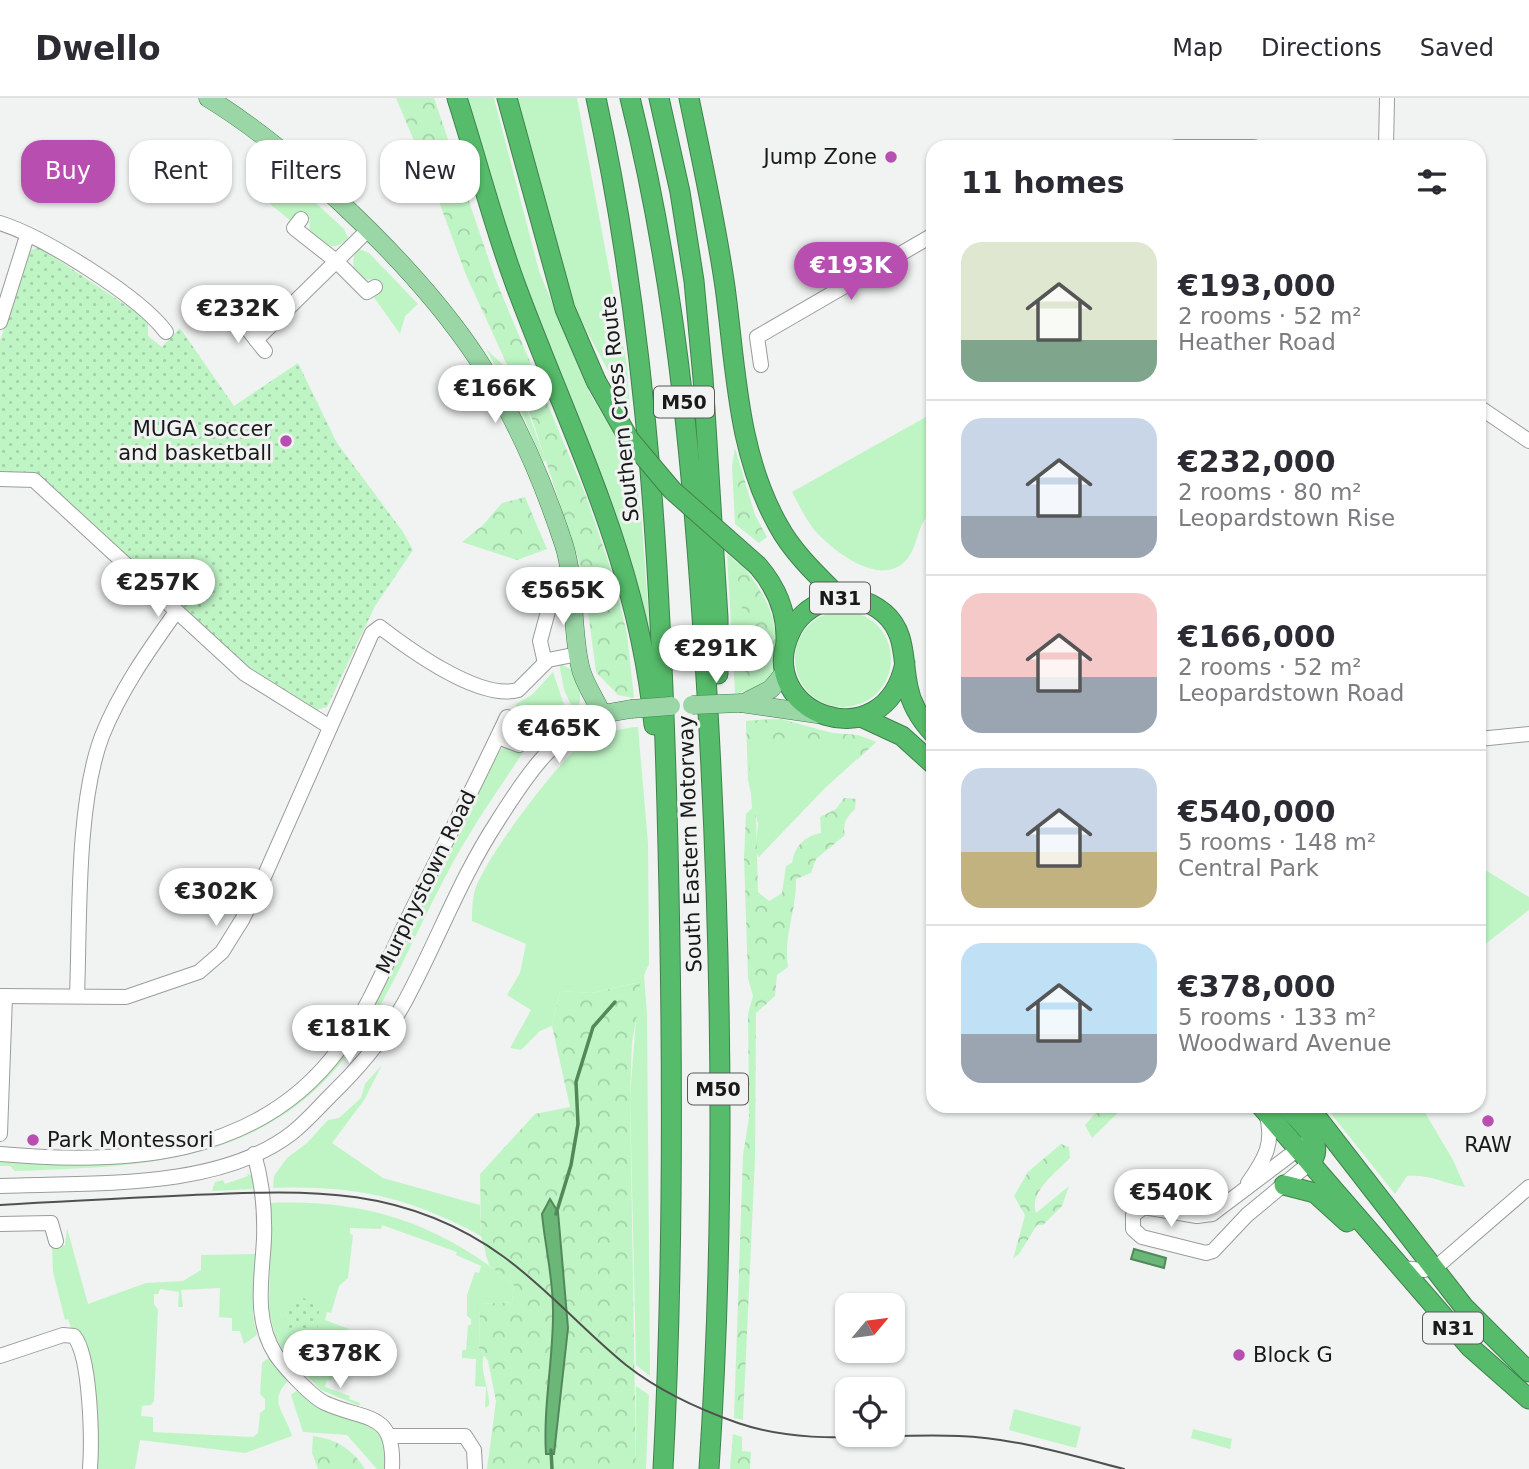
<!DOCTYPE html>
<html lang="en">
<head>
<meta charset="utf-8">
<style>
  :root { --surface:#fff; --page:#f7f7f7; --text:#2b2b33; --muted:#7c7c81; --line:#e1e1e2; --accent:#b74eb0 }
  body { margin:0; font-family:"DejaVu Sans",sans-serif; background:var(--page); color:var(--text); height:100vh; display:flex; flex-direction:column; font-size:26px; white-space:nowrap }
  * { box-sizing:border-box; margin:0 }
  p { font-size:23px; color:var(--muted) }
  .icon { flex:none; width:38px; height:38px; fill:none; stroke:currentColor; stroke-width:2; stroke-linecap:round; stroke-linejoin:round }
  .map { position:relative; flex:1; overflow:hidden }
  .drawer { position:absolute; left:926px; top:42px; width:560px; height:973px; display:flex; flex-direction:column; background:var(--surface); border-radius:21px; box-shadow:0 2px 5px #0004 }
  .drawer>* { flex:none }
  .hud { position:absolute; left:21px; top:42px; width:665px; height:63px; display:flex; gap:14px }
  .needle { width:46px; rotate:61deg }
  .controls { position:absolute; left:835px; top:1195px; display:grid; gap:14px }
  .controls a { display:grid; place-items:center; width:70px; height:70px; border-radius:14px; background:var(--surface); box-shadow:0 2px 5px #0004; font-size:35px }
  .price { position:absolute; translate:-50% -60px; padding:0 16px; border-radius:24px; background:#fff; color:#222; font-size:23px; line-height:46px; filter:drop-shadow(0 2px 4px #0008) }
  .price::after { content:''; position:absolute; left:50%; top:42px; width:21px; height:16px; margin-left:-10px; background:inherit; clip-path:polygon(0 0,100% 0,50% 100%) }
  .price.active { background:var(--accent); color:#fff }
  ul { padding:0; list-style:none }
  li { display:flex; align-items:center; gap:21px; height:175px; padding:0 35px }
  li+li { border-top:2px solid var(--line) }
  li span { display:grid; place-items:center; flex:none; width:196px; height:140px; border-radius:21px; color:#555 }
  li>.icon { margin-inline-start:auto }
  span .icon { width:84px; height:84px; fill:#fffc; stroke-width:1 }
  li b { font-size:30px }
  h2 { display:flex; justify-content:space-between; align-items:center; height:84px; padding:0 35px; font-size:30px }
  .tag { padding:0 24px; border-radius:21px; background:var(--surface); box-shadow:0 2px 5px #0004; font-size:24px; line-height:63px }
  .tag.active { background:var(--accent); color:#fff }
  header { display:flex; align-items:center; gap:42px; box-sizing:border-box; height:98px; padding:0 35px; background:var(--surface); border-bottom:2px solid var(--line) }
  header strong { font-size:33px }
  nav { display:flex; gap:38px; margin-inline-start:auto; font-size:24px }
  .map>svg:first-child { display:block }
  .grass { fill:#bff5c5 }
  .forest { fill:url(#forest-crowns) }
  .park { fill:url(#park-dots) }
  .water { fill:#6bb777; stroke:#52885a; stroke-width:2 }
  .lines { fill:none; stroke-linecap:round; stroke-linejoin:round }
  .stream { stroke:#52885a; stroke-width:3.5 }
  .minor-casing { stroke:#9a9d9a; stroke-width:16 }
  .major-casing { stroke:#40824d; stroke-width:19 }
  .highway-casing { stroke:#40824d; stroke-width:21 }
  .minor { stroke:#fff; stroke-width:14 }
  .major { stroke:#9ad6a6; stroke-width:18 }
  .highway { stroke:#56bb6a; stroke-width:19 }
  .tram { stroke:#4f514f; stroke-width:2 }
  .major-bridge-casing { stroke:#40824d; stroke-width:19; stroke-linecap:butt }
  .highway-bridge-casing { stroke:#40824d; stroke-width:21; stroke-linecap:butt }
  .major-bridge { stroke:#9ad6a6; stroke-width:18 }
  .highway-bridge { stroke:#56bb6a; stroke-width:19 }
  .poi-dot { fill:#b74eb0; stroke:#f0f3f1; stroke-width:2.5 }
  .labels { text-anchor:middle; dominant-baseline:central; stroke-width:6; stroke-linejoin:round; paint-order:stroke }
  .shield { fill:#f0f3f1; stroke:#595a59; stroke-width:2 }
  .shield-label { font-size:19px; font-weight:bold; fill:#181918 }
  .poi-label { font-size:21px; fill:#181918; stroke:#f0f3f1; text-anchor:end }
  .street-label { font-size:21px; fill:#181918; stroke:#f0f3f1 }
</style>
</head>
<body>
<header>
<strong>Dwello</strong>
<nav><a>Map</a><a>Directions</a><a>Saved</a></nav>
</header>
<div class="map">
<svg width="1529" height="1371" viewBox="0 0 1529 1371">
  <defs>
    <pattern id="forest-crowns" width="20" height="18" patternUnits="userSpaceOnUse" patternTransform="scale(1.75)"><rect width="20" height="18" fill="#bff5c5"/><path d="M2 6a3 3 0 1 1 6 0M12 15a3 3 0 1 1 6 0" fill="none" stroke="#a3d1a8"/></pattern>
    <pattern id="park-dots" width="8" height="8" patternUnits="userSpaceOnUse" patternTransform="scale(1.75)"><rect width="8" height="8" fill="#bff5c5"/><path d="M2 2h.1M6 6h.1" fill="none" stroke="#a3d1a8" stroke-width="1.8" stroke-linecap="round"/></pattern>
  </defs>
  <rect width="100%" height="100%" fill="#f0f3f1"/>
  <g class="grass">
    <polygon points="463,0 494,0 539,173 590,296 634,367 641,415 650,535 645,534 537,225"/>
    <polygon points="513,0 577,0 627,268 630,313 582,224 555,160"/>
    <path d="M 279,71 L 344,131 L 348,140 C 334,156 322,145 309,134 L 310,121 L 299,113 L 291,123 L 264,101 Z"/>
    <polygon points="359,151 369,155 418,206 405,218 400,236 373,198 383,190 376,181 363,182 353,172 354,156"/>
    <polygon points="486,251 514,277 546,363 543,364 523,317"/>
    <path d="M 933,315 L 933,413 C 917,424 919,445 908,460 C 884,491 838,457 817,435 C 807,424 799,407 792,394 Z"/>
    <path d="M 727,456 C 763,484 787,528 771,576 C 759,586 751,594 735,595 Z"/>
    <circle cx="843" cy="561" r="48"/>
    <path d="M 559,565 L 572,572 C 578,588 585,600 575,615 L 564,592 Z"/>
    <polygon points="553,574 566,613 541,634 516,612 516,606 533,596"/>
    <path d="M 517,617 L 539,636 C 525,649 515,667 504,683 C 480,718 458,753 439,791 C 413,841 391,895 359,941 C 273,1066 151,1068 15,1073 L 10,1068 L 0,1068 L 0,1063 C 76,1067 153,1072 225,1043 L 328,973 L 497,655 L 516,639 L 511,630 Z"/>
    <path d="M 771,621 C 793,622 811,632 832,635 C 848,638 861,637 876,644 L 825,690 L 759,759 L 755,754 L 758,726 L 748,682 L 746,623 Z"/>
    <path d="M 638,629 L 648,745 L 649,866 L 644,877 L 647,916 L 650,1278 L 636,1267 L 630,998 L 639,884 L 592,895 L 560,893 L 552,928 L 540,933 L 521,952 L 510,950 L 531,912 L 507,897 L 520,875 L 526,846 L 472,823 C 472,815 472,805 474,796 C 480,766 550,676 573,654 C 589,639 617,630 638,629 Z"/>
    <polygon points="1479,768 1529,799 1529,812 1479,851"/>
    <path d="M 382,967 L 364,1002 L 332,1045 L 383,1080 L 480,1107 L 481,1138 C 409,1099 354,1087 273,1090 L 274,1078 L 287,1060 L 307,1045 L 328,1022 L 339,1020 L 361,1000 L 365,986 Z"/>
    <path d="M 1325,1008 L 1421,1008 L 1453,1062 L 1465,1089 C 1442,1085 1430,1076 1407,1078 L 1395,1096 Z"/>
    <polygon points="247,1075 253,1079 254,1091 212,1093 215,1084 223,1082 225,1086 248,1078"/>
    <path d="M 271,1105 C 366,1101 441,1126 514,1187 L 512,1204 L 480,1206 L 479,1250 L 484,1257 C 479,1274 490,1290 489,1307 L 485,1310 L 486,1289 L 475,1288 L 476,1261 L 462,1260 L 462,1252 L 466,1252 L 468,1227 L 471,1227 L 471,1221 L 467,1218 L 467,1197 L 475,1174 L 479,1175 L 481,1168 L 456,1157 L 457,1154 L 382,1127 L 381,1131 L 350,1130 L 350,1136 L 353,1137 L 348,1180 L 339,1188 L 331,1215 L 327,1214 L 325,1222 L 349,1231 L 331,1283 L 327,1282 L 325,1289 L 350,1298 L 349,1301 L 360,1305 L 359,1308 L 321,1292 L 290,1261 L 276,1241 L 269,1213 Z"/>
    <path d="M 67,1130 L 88,1206 L 146,1185 L 183,1183 L 201,1172 L 201,1157 L 255,1156 L 253,1218 L 257,1237 L 244,1246 L 240,1233 L 232,1233 L 232,1220 L 219,1219 L 220,1190 L 181,1192 L 183,1209 L 178,1209 L 179,1194 L 160,1191 L 158,1196 L 154,1196 L 154,1206 L 158,1212 L 154,1303 L 151,1307 L 142,1308 L 141,1318 L 153,1319 L 153,1334 L 253,1339 L 258,1335 L 260,1315 L 265,1311 L 265,1301 L 260,1296 L 262,1265 L 270,1259 L 291,1280 C 266,1304 284,1311 292,1338 L 245,1355 L 140,1342 L 135,1371 L 95,1371 L 87,1255 L 82,1235 L 71,1230 L 68,1221 L 65,1222 L 53,1174 L 52,1149 L 65,1147 Z"/>
    <polygon points="636,1288 649,1297 646,1371 636,1371"/>
    <polygon points="300,1290 373,1328 385,1340 385,1371 377,1371 347,1337 303,1334 291,1297"/>
    <polygon points="1014,1311 1081,1329 1076,1350 1009,1332"/>
    <polygon points="1193,1331 1232,1341 1230,1351 1191,1340"/>
  </g>
  <g class="forest">
    <polygon points="396,0 434,0 495,180 586,398 613,478 627,536 634,600 618,597 596,574 583,475 532,321 466,177 434,90"/>
    <polygon points="735,350 755,417 767,439 759,445 735,426 732,368"/>
    <polygon points="525,399 547,451 517,462 462,444 483,427 502,405"/>
    <path d="M 739,465 C 769,491 804,584 743,594 L 742,508 L 735,472 Z"/>
    <path d="M 781,621 L 832,635 L 858,637 L 876,644 L 857,662 L 831,640 L 823,644 C 802,637 777,641 754,643 L 758,794 L 769,803 L 782,795 L 786,768 L 792,765 C 794,749 804,738 821,735 L 820,719 L 836,711 L 844,700 L 856,701 L 855,711 C 847,719 842,725 845,737 L 816,761 L 811,775 L 796,781 C 797,811 783,839 788,869 L 777,877 L 775,898 L 756,915 L 755,1061 L 743,1322 L 734,1320 L 743,1057 L 749,1020 L 748,916 L 753,898 L 748,880 L 744,760 L 746,716 L 752,710 L 746,627 L 746,623 Z"/>
    <polygon points="640,884 640,901 632,944 630,998 636,1371 487,1371 496,1303 488,1263 479,1250 480,1206 512,1204 514,1187 489,1167 481,1138 480,1076 535,1016 570,1009 552,928 560,893 592,895"/>
    <polygon points="1102,1008 1125,1008 1092,1040 1085,1027"/>
    <path d="M 1061,1046 L 1069,1049 L 1070,1060 C 1055,1076 1029,1093 1036,1115 L 1069,1088 L 1062,1108 L 1043,1127 L 1037,1127 L 1019,1156 L 1013,1161 L 1025,1117 L 1014,1098 L 1028,1074 Z"/>
    <polygon points="733,1336 742,1339 742,1353 751,1354 750,1371 730,1371"/>
    <path d="M 313,1338 C 336,1341 352,1351 365,1371 L 318,1371 L 312,1355 Z"/>
  </g>
  <g class="park">
    <polygon points="39,149 136,214 148,224 148,238 162,249 180,230 234,308 298,265 337,345 403,434 413,452 375,508 327,609 316,612 305,606 248,569 38,378 24,375 0,375 0,243 29,153"/>
    <path d="M 304,1200 L 320,1210 C 312,1238 326,1239 324,1257 L 312,1259 L 290,1239 L 283,1215 L 288,1208 Z"/>
  </g>
  <g class="water">
    <path d="M 550,1101 L 558,1114 L 568,1230 L 554,1356 L 546,1356 C 543,1309 553,1263 553,1217 C 554,1183 545,1149 542,1116 Z"/>
    <polygon points="1134,1151 1166,1160 1164,1170 1131,1161"/>
  </g>
  <g class="lines">
    <g class="stream">
      <polyline points="556,1116 571,1067 578,1026 576,984 593,929 615,904"/>
      <polyline points="551,1352 552,1371"/>
    </g>
    <defs>
      <g id="minor">
        <polyline points="1176,49 1254,49"/>
        <polyline points="1386,49 1387,0"/>
        <polyline points="301,121 294,130 336,163 367,194 375,189"/>
        <path d="M 0,125 C 44,139 139,198 166,234"/>
        <polyline points="238,219 265,253"/>
        <polyline points="0,224 27,138"/>
        <polyline points="256,242 369,131"/>
        <polyline points="761,267 757,239 933,137"/>
        <polyline points="1479,309 1529,343"/>
        <polyline points="0,381 34,382 245,576 330,629"/>
        <polyline points="545,565 540,543 553,495"/>
        <polyline points="498,639 519,647"/>
        <polyline points="1479,641 1529,636"/>
        <path d="M 0,898 L 126,899 L 199,874 L 222,854 L 242,822 L 264,779 L 372,535 L 380,529 C 410,552 480,603 518,592 L 548,562 L 578,556"/>
        <path d="M 77,898 C 80,822 76,707 102,638 C 120,593 148,553 176,514"/>
        <polyline points="0,1036 5,899"/>
        <polyline points="1306,1045 1212,1116 1197,1118 1144,1109 1133,1117 1133,1131 1142,1139 1206,1155 1213,1153 1247,1117 1311,1064"/>
        <path d="M 0,1056 C 123,1067 258,1061 339,951 C 368,912 387,864 408,820 C 441,753 475,687 507,619"/>
        <path d="M 254,1056 C 262,1083 265,1113 264,1141 C 262,1180 253,1222 276,1257 C 284,1269 312,1299 325,1305 C 367,1324 395,1312 392,1371"/>
        <path d="M 1248,1085 C 1265,1061 1275,1045 1266,1014"/>
        <path d="M 0,1088 C 90,1084 217,1093 292,1035 C 306,1024 318,1010 330,998 C 359,970 383,942 403,907 C 436,847 459,782 497,724 C 524,681 553,636 602,616"/>
        <polyline points="0,1126 51,1125 56,1143"/>
        <polyline points="1400,1170 1424,1172 1441,1165 1529,1089"/>
        <path d="M 0,1258 L 63,1237 L 74,1238 C 91,1259 92,1343 90,1371"/>
        <polyline points="390,1338 465,1338 474,1352 475,1371"/>
      </g>
      <g id="major">
        <path d="M 208,0 C 257,30 299,66 341,105 C 455,212 515,297 564,447 C 576,486 571,528 580,568 C 583,584 595,600 602,616 L 631,611"/>
        <polyline points="748,603 771,591 785,574"/>
        <polyline points="741,605 817,616"/>
      </g>
      <g id="highway">
        <path d="M 457,0 C 477,62 493,126 516,188 C 572,339 638,462 654,627"/>
        <polyline points="507,0 565,211 596,283"/>
        <path d="M 596,0 C 650,246 662,497 668,749 C 673,956 674,1164 663,1371"/>
        <path d="M 630,0 C 679,196 695,396 707,596 C 722,853 726,1114 709,1371"/>
        <polyline points="659,0 680,94 694,183 703,280 718,520 718,576"/>
        <path d="M 689,0 C 702,63 716,126 725,189 C 736,270 737,354 778,427 C 793,455 818,478 840,500"/>
        <path d="M 758,468 C 777,490 787,514 786,543"/>
        <path d="M 905,565 C 885,664 753,616 790,535 C 796,521 809,509 824,504 C 844,497 868,501 884,515 C 907,535 902,562 908,589 C 911,606 921,622 933,635"/>
        <polyline points="861,619 902,638 933,666"/>
        <polyline points="1261,1008 1470,1249 1529,1301"/>
        <path d="M 1285,1008 C 1298,1022 1327,1044 1311,1064"/>
        <polyline points="1308,1008 1464,1209 1529,1274"/>
        <polyline points="1284,1087 1315,1095 1347,1124"/>
      </g>
    </defs>
    <use href="#minor" class="minor-casing"/>
    <use href="#major" class="major-casing"/>
    <use href="#highway" class="highway-casing"/>
    <use href="#minor" class="minor"/>
    <use href="#major" class="major"/>
    <use href="#highway" class="highway"/>
    <path class="tram" d="M 0,1107 C 64,1103 128,1100 193,1097 C 308,1092 405,1087 504,1159 C 548,1191 584,1233 626,1267 C 659,1293 698,1311 738,1325 C 811,1350 884,1334 959,1338 C 1015,1340 1070,1357 1124,1371"/>
    <defs>
      <g id="major-bridge">
        <polyline points="692,607 741,605"/>
        <polyline points="631,611 671,608"/>
      </g>
      <polyline id="highway-bridge" points="596,283 629,341 672,392 758,468"/>
    </defs>
    <use href="#major-bridge" class="major-bridge-casing"/>
    <use href="#highway-bridge" class="highway-bridge-casing"/>
    <use href="#major-bridge" class="major-bridge"/>
    <use href="#highway-bridge" class="highway-bridge"/>
  </g>
  <g class="poi-dot">
    <circle cx="891" cy="59" r="7"/>
    <circle cx="286" cy="343" r="7"/>
    <circle cx="1488" cy="1023" r="7"/>
    <circle cx="33" cy="1042" r="7"/>
    <circle cx="1239" cy="1257" r="7"/>
  </g>
  <g class="labels">
    <g class="shield">
      <rect x="654" y="288.5" width="60" height="31" rx="5"/>
      <rect x="810" y="484.5" width="60" height="31" rx="5"/>
      <rect x="688" y="975.5" width="60" height="31" rx="5"/>
      <rect x="1423" y="1214.5" width="60" height="31" rx="5"/>
    </g>
    <g class="shield-label">
      <text x="684" y="304">M50</text>
      <text x="840" y="500">N31</text>
      <text x="718" y="991">M50</text>
      <text x="1453" y="1230">N31</text>
    </g>
    <g class="poi-label">
      <text x="877" y="59">Jump Zone</text>
      <text x="272" y="331">MUGA soccer<tspan x="272" dy="24">and basketball</tspan></text>
      <text x="47" y="1042" text-anchor="start">Park Montessori</text>
      <text x="1488" y="1047" text-anchor="middle">RAW</text>
      <text x="1253" y="1257" text-anchor="start">Block G</text>
    </g>
    <g class="street-label">
      <text transform="translate(620 311) rotate(-96)">Southern Cross Route</text>
      <text transform="translate(690 746) rotate(-92)">South Eastern Motorway</text>
      <text transform="translate(426 784) rotate(-64)">Murphystown Road</text>
    </g>
  </g>
</svg>
<div class="controls">
<a><svg class="needle" viewBox="-14 -14 28 28"><path d="M0-13l5 13h-10z" fill="#e53935"/><path d="M0 13l5-13h-10z" fill="#7c7c81"/></svg></a>
<a><svg class="icon" aria-label="locate" viewBox="0 0 24 24"><circle cx="12" cy="12" r="6"/><path d="M12 2v4M12 18v4M2 12h4M18 12h4"/></svg></a>
</div>
<b class="price active" style="left:851px;top:204px">€193K</b>
<b class="price" style="left:238px;top:247px">€232K</b>
<b class="price" style="left:495px;top:327px">€166K</b>
<b class="price" style="left:158px;top:521px">€257K</b>
<b class="price" style="left:563px;top:529px">€565K</b>
<b class="price" style="left:716px;top:587px">€291K</b>
<b class="price" style="left:559px;top:667px">€465K</b>
<b class="price" style="left:216px;top:830px">€302K</b>
<b class="price" style="left:349px;top:967px">€181K</b>
<b class="price" style="left:1171px;top:1131px">€540K</b>
<b class="price" style="left:340px;top:1292px">€378K</b>
<div class="hud">
<a class="tag active">Buy</a>
<a class="tag">Rent</a>
<a class="tag">Filters</a>
<a class="tag">New</a>
</div>
<section class="drawer">
<h2>11 homes<svg class="icon" aria-label="filters" viewBox="0 0 24 24"><path d="M4 7h16M4 17h16"/><circle cx="9" cy="7" r="2"/><circle cx="15" cy="17" r="2"/></svg></h2>
<ul>
<li><span style="background:linear-gradient(#dfe7d0 70%,#7fa58c 0)"><svg class="icon" aria-label="home" viewBox="0 0 24 24"><path d="M3 11l9-7 9 7M6 9v11h12V9"/></svg></span><div><b>€193,000</b><p>2 rooms · 52 m²</p><p>Heather Road</p></div></li>
<li><span style="background:linear-gradient(#c9d6e8 70%,#9aa5b1 0)"><svg class="icon" aria-label="home" viewBox="0 0 24 24"><path d="M3 11l9-7 9 7M6 9v11h12V9"/></svg></span><div><b>€232,000</b><p>2 rooms · 80 m²</p><p>Leopardstown Rise</p></div></li>
<li><span style="background:linear-gradient(#f6c9c9 60%,#9aa5b1 0)"><svg class="icon" aria-label="home" viewBox="0 0 24 24"><path d="M3 11l9-7 9 7M6 9v11h12V9"/></svg></span><div><b>€166,000</b><p>2 rooms · 52 m²</p><p>Leopardstown Road</p></div></li>
<li><span style="background:linear-gradient(#c9d6e8 60%,#c2b280 0)"><svg class="icon" aria-label="home" viewBox="0 0 24 24"><path d="M3 11l9-7 9 7M6 9v11h12V9"/></svg></span><div><b>€540,000</b><p>5 rooms · 148 m²</p><p>Central Park</p></div></li>
<li><span style="background:linear-gradient(#bfe0f5 65%,#9aa5b1 0)"><svg class="icon" aria-label="home" viewBox="0 0 24 24"><path d="M3 11l9-7 9 7M6 9v11h12V9"/></svg></span><div><b>€378,000</b><p>5 rooms · 133 m²</p><p>Woodward Avenue</p></div></li>
</ul>
</section>
</div>
</body>
</html>
